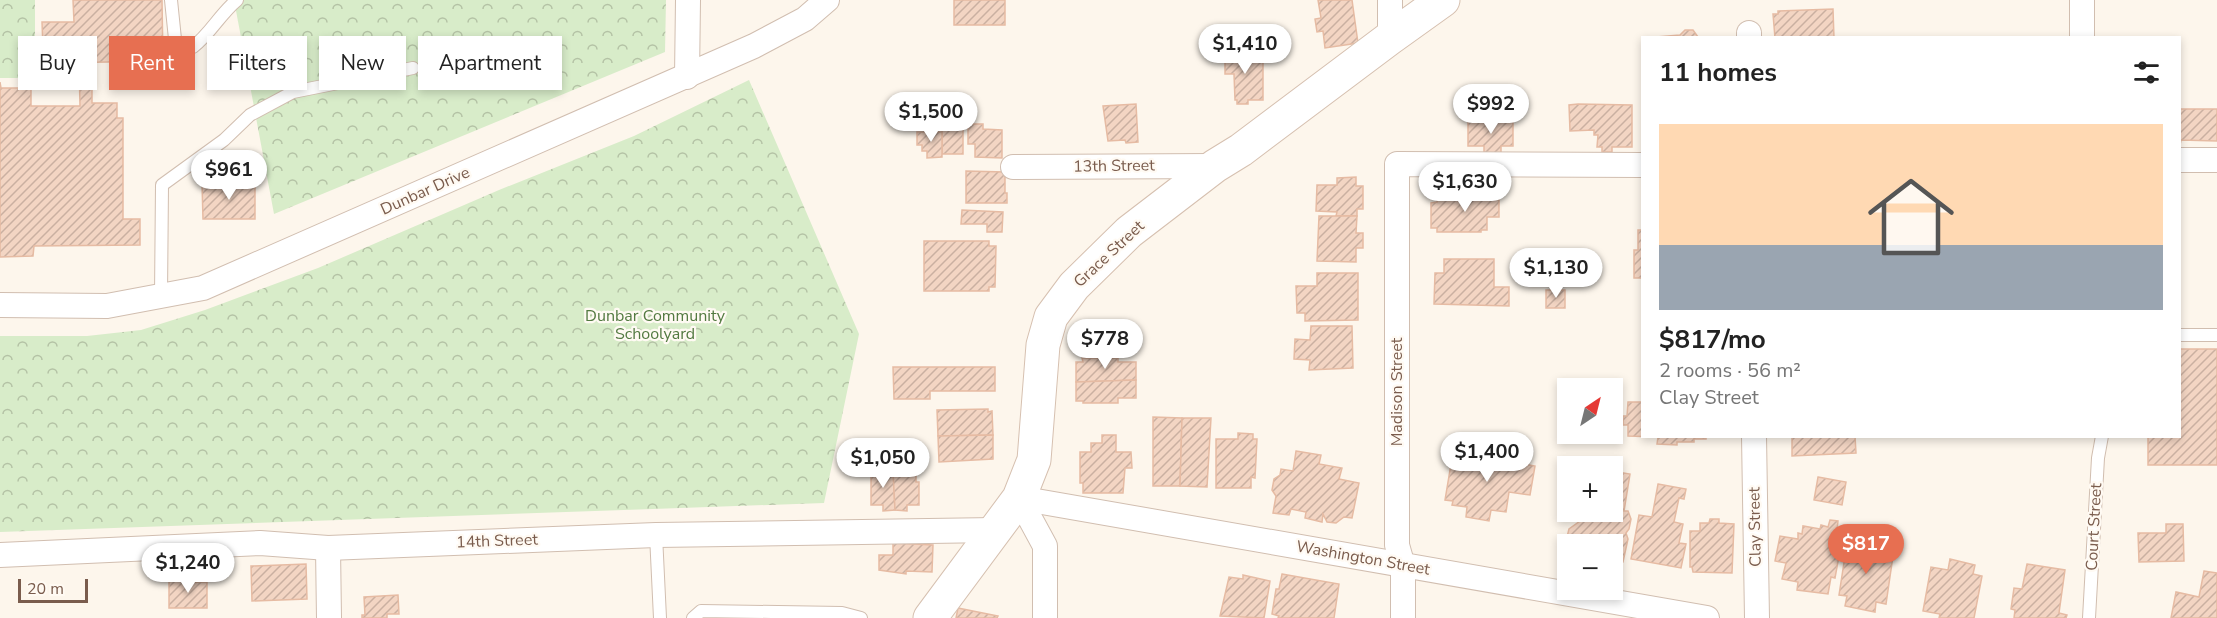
<!DOCTYPE html>
<html lang="en">
<head>
<meta charset="utf-8">
<style>
  :root { --surface:#fff; --page:#f6f6f6; --text:#222; --muted:#767676; --line:#e0e0e0; --accent:#e76f51 }
  body { margin:0; font-family:"Nunito Sans",sans-serif; background:var(--page); color:var(--text); height:100vh; display:flex; flex-direction:column; font-size:22px; white-space:nowrap }
  * { box-sizing:border-box; margin:0 }
  p { font-size:20px; color:var(--muted) }
  .icon { flex:none; width:33px; height:33px; fill:none; stroke:currentColor; stroke-width:2; stroke-linecap:round; stroke-linejoin:round }
  .map { position:relative; flex:1; overflow:hidden }
  .details { position:absolute; left:1641px; top:36px; width:540px; height:402px; display:flex; flex-direction:column; background:var(--surface); border-radius:0px; box-shadow:0 3px 9px #0003 }
  .details>* { flex:none }
  .banner { position:absolute; left:18px; top:36px; width:570px; height:54px; display:flex; gap:12px }
  .needle { width:39px; rotate:35deg }
  .controls { position:absolute; left:1557px; top:378px; display:grid; gap:12px }
  .controls a { display:grid; place-items:center; width:66px; height:66px; border-radius:0px; background:var(--surface); box-shadow:0 3px 9px #0003; font-size:30px }
  .scale { position:absolute; left:18px; bottom:15px; width:70px; box-sizing:border-box; padding-left:6px; border:3px solid #7a5c4d; border-top:0; font-size:16px; line-height:21px; white-space:nowrap; color:#7a5c4d; -webkit-text-stroke:4px #fffaf3; paint-order:stroke }
  .price { position:absolute; translate:-50% -51px; padding:0 14px; border-radius:21px; background:#fff; color:#222; font-size:20px; line-height:39px; filter:drop-shadow(0 2px 3px #0008) }
  .price::after { content:''; position:absolute; left:50%; top:36px; width:18px; height:14px; margin-left:-9px; background:inherit; clip-path:polygon(0 0,100% 0,50% 100%) }
  .price.selected { background:var(--accent); color:#fff }
  ul { padding:0; list-style:none }
  li { display:grid; align-content:center; gap:12px; height:318px; padding:0 18px }
  li+li { border-top:2px solid var(--line) }
  li span { display:grid; place-items:center; height:186px; border-radius:0px; color:#555 }
  li>.icon { margin-inline-start:auto }
  span .icon { width:108px; height:108px; fill:#fffc; stroke-width:1 }
  li b { font-size:26px }
  h2 { display:flex; justify-content:space-between; align-items:center; height:72px; padding:0 18px; font-size:26px }
  .pill { padding:0 21px; border-radius:0px; background:var(--surface); box-shadow:0 3px 9px #0003; font-size:21px; line-height:54px }
  .pill.selected { background:var(--accent); color:#fff }
  .map>svg:first-child { display:block }
  .park { fill:url(#park-crowns) }
  .building { fill:url(#building-hatch); stroke:#e6bba3; stroke-width:1.5 }
  .lines { fill:none; stroke-linecap:round; stroke-linejoin:round }
  .service-casing { stroke:#d1beb0; stroke-width:14 }
  .minor-casing { stroke:#d1beb0; stroke-width:26 }
  .secondary-casing { stroke:#d6c0b0; stroke-width:35 }
  .service { stroke:#fff; stroke-width:12 }
  .minor { stroke:#fff; stroke-width:24 }
  .secondary { stroke:#fff; stroke-width:33 }
  .labels { text-anchor:middle; dominant-baseline:central; stroke-width:4.5; stroke-linejoin:round; paint-order:stroke }
  .street-label { font-size:16px; fill:#7a5c4d; stroke:#fffaf3 }
  .park-label { font-size:16px; fill:#537a41; stroke:#fffaf3 }
</style>
</head>
<body>
<div class="map">
<svg width="2217" height="618" viewBox="0 0 2217 618">
  <defs>
    <pattern id="park-crowns" width="20" height="18" patternUnits="userSpaceOnUse" patternTransform="scale(1.5)"><rect width="20" height="18" fill="#d8ecc9"/><path d="M2 6a3 3 0 1 1 6 0M12 15a3 3 0 1 1 6 0" fill="none" stroke="#b4c2a5"/></pattern>
    <pattern id="building-hatch" width="6" height="6" patternUnits="userSpaceOnUse" patternTransform="scale(1.5)"><rect width="6" height="6" fill="#f3d5c3"/><path d="M-1 1l2-2M0 6l6-6M5 7l2-2" fill="none" stroke="#cab0a1"/></pattern>
  </defs>
  <rect width="100%" height="100%" fill="#fdf6ec"/>
  <g class="park">
    <rect x="0" y="0" width="35" height="78"/>
    <polygon points="234,0 666,0 665,52 274,214"/>
    <polygon points="749,80 859,334 824,503 0,532 0,336 87,336 141,330 205,310 318,268 499,190 634,136"/>
  </g>
  <g class="building">
    <polygon points="73,0 162,0 163,61 53,63 53,48 43,48 42,22 74,22"/>
    <rect x="954" y="0" width="51" height="25"/>
    <polygon points="1318,0 1352,0 1358,43 1325,48 1323,31 1317,32 1315,19 1321,18"/>
    <polygon points="1833,9 1834,38 1775,38 1773,14 1778,14 1778,11"/>
    <polygon points="1685,30 1693,30 1698,37 1706,38 1644,38 1680,35"/>
    <polygon points="1225,48 1251,48 1252,61 1263,61 1263,100 1248,100 1248,104 1237,104 1237,100 1235,100 1234,74 1225,74"/>
    <polygon points="79,62 92,62 92,103 117,103 117,118 123,118 123,219 140,219 140,245 34,246 33,256 0,257 0,82 1,88 31,88 31,106 80,106"/>
    <polygon points="1136,104 1138,142 1126,143 1125,140 1108,141 1103,106"/>
    <polygon points="1578,104 1632,105 1632,147 1612,147 1612,152 1602,152 1602,147 1597,147 1598,135 1594,135 1594,130 1570,131 1569,105"/>
    <polygon points="2180,109 2217,109 2217,141 2181,140 2180,145"/>
    <polygon points="1513,120 1513,146 1501,146 1501,154 1484,154 1484,146 1468,146 1468,121"/>
    <polygon points="968,124 983,124 983,129 1002,130 1002,158 975,157 975,144 968,144"/>
    <rect x="942" y="127" width="21" height="27"/>
    <polygon points="917,132 942,132 942,157 927,158 927,151 922,151 922,145 917,145"/>
    <polygon points="966,171 1005,172 1005,193 1007,193 1007,203 966,203"/>
    <circle cx="228" cy="176" r="4.5"/>
    <polygon points="1356,177 1356,186 1363,186 1363,209 1357,209 1357,216 1336,216 1337,212 1316,211 1317,185 1337,185 1337,178"/>
    <polygon points="202,184 255,184 255,219 203,219"/>
    <polygon points="1457,193 1499,194 1499,217 1487,217 1487,230 1481,230 1481,232 1437,232 1437,228 1431,228 1431,203 1437,202 1437,200 1457,200"/>
    <polygon points="962,210 1003,212 1002,232 987,232 987,224 961,224"/>
    <polygon points="1319,216 1357,216 1356,233 1363,233 1363,248 1356,248 1356,262 1317,261"/>
    <polygon points="1638,230 1642,230 1642,278 1634,278 1634,250 1638,250"/>
    <polygon points="924,241 989,241 989,246 996,246 995,287 989,287 989,291 924,291"/>
    <polygon points="1444,259 1494,259 1494,287 1509,287 1509,306 1434,304 1435,273 1444,273"/>
    <polygon points="1317,273 1358,273 1358,320 1305,321 1305,313 1297,313 1296,286 1317,286"/>
    <rect x="1546" y="290" width="19" height="18"/>
    <polygon points="1311,326 1352,326 1353,368 1309,370 1310,360 1294,359 1295,339 1310,340"/>
    <polygon points="2180,349 2217,349 2217,465 2148,465 2148,436 2180,436"/>
    <polygon points="1082,358 1118,358 1118,362 1136,362 1136,380 1076,382 1076,362 1083,362"/>
    <polygon points="893,367 995,367 995,391 930,391 930,399 894,399"/>
    <polygon points="1136,380 1136,398 1118,398 1118,403 1083,403 1083,401 1076,401 1076,382"/>
    <polygon points="1566,380 1579,380 1579,388 1568,388 1566,391"/>
    <polygon points="1628,402 1642,402 1642,436 1706,436 1706,439 1694,439 1694,442 1677,442 1677,445 1657,444 1658,437 1628,436 1628,425 1623,425 1623,416 1627,416"/>
    <polygon points="988,409 988,412 992,411 993,435 938,436 937,410"/>
    <polygon points="1153,417 1182,418 1180,486 1153,486"/>
    <polygon points="1182,418 1211,418 1207,487 1180,486"/>
    <polygon points="1238,433 1253,434 1253,439 1257,439 1255,478 1251,477 1251,488 1216,488 1216,439 1238,439"/>
    <polygon points="993,435 993,459 939,462 938,436"/>
    <polygon points="1102,435 1116,435 1116,452 1131,452 1132,468 1125,468 1123,493 1083,493 1083,483 1080,483 1080,452 1091,452 1091,443 1102,443"/>
    <polygon points="1789,436 1855,436 1856,453 1792,456 1792,437"/>
    <polygon points="1296,451 1321,455 1319,464 1342,468 1339,479 1359,483 1352,518 1344,517 1336,523 1327,522 1323,514 1322,522 1305,518 1306,512 1291,509 1289,515 1273,513 1276,496 1272,490 1274,479 1280,475 1281,469 1293,471"/>
    <polygon points="1494,451 1514,454 1513,462 1535,466 1530,495 1509,492 1506,512 1491,510 1489,521 1466,517 1467,507 1452,505 1453,501 1445,500 1453,452 1493,459"/>
    <polygon points="893,470 895,510 883,511 883,505 871,505 871,471"/>
    <polygon points="893,470 916,470 916,482 919,482 919,505 907,505 907,511 895,510"/>
    <polygon points="1612,471 1630,474 1624,511 1628,511 1631,519 1629,529 1626,533 1628,539 1623,562 1612,560 1612,544 1569,544 1567,537 1569,529 1580,521 1576,512 1612,512"/>
    <polygon points="1818,477 1846,482 1842,505 1814,500"/>
    <polygon points="1658,484 1686,489 1684,499 1679,498 1674,522 1683,524 1679,543 1686,544 1681,568 1631,559 1639,515 1652,517"/>
    <polygon points="1710,519 1719,519 1719,523 1734,524 1732,573 1693,572 1692,567 1690,567 1690,531 1700,531 1700,523 1709,523"/>
    <polygon points="1830,520 1838,521 1834,555 1839,556 1835,578 1831,577 1828,594 1797,590 1798,582 1782,579 1786,563 1775,561 1780,536 1798,539 1798,533 1802,534 1803,526 1820,529 1821,525 1828,527"/>
    <polygon points="2166,524 2183,524 2184,561 2139,562 2138,533 2166,533"/>
    <polygon points="1854,533 1877,538 1875,553 1893,556 1886,604 1876,602 1875,612 1845,606 1847,596 1839,595 1845,556 1851,557"/>
    <polygon points="893,543 933,545 932,572 906,571 906,574 879,570 879,555 893,555"/>
    <polygon points="1950,559 1975,565 1973,574 1982,576 1974,618 1939,618 1940,614 1923,611 1931,567 1948,570"/>
    <polygon points="306,564 307,599 252,601 251,566"/>
    <polygon points="2027,564 2065,570 2059,613 2067,615 2066,618 2014,618 2015,610 2011,609 2014,588 2022,589"/>
    <polygon points="2204,571 2217,573 2217,618 2171,618 2176,592 2199,597"/>
    <polygon points="1282,574 1339,584 1334,618 1278,618 1279,616 1272,614 1276,589 1279,589"/>
    <polygon points="1243,575 1270,581 1264,618 1220,616 1229,577 1243,579"/>
    <polygon points="169,580 194,580 194,582 207,582 207,608 169,608"/>
    <polygon points="398,595 399,614 387,614 387,618 362,618 362,615 365,615 364,597"/>
    <polygon points="958,608 998,616 997,618 956,618"/>
  </g>
  <g class="lines">
    <defs>
      <g id="service">
        <path d="M 171,0 L 175,39 L 183,46 L 193,47 C 210,34 220,14 237,0"/>
        <polyline points="161,296 162,185 224,140 250,115 293,92 413,68"/>
        <polyline points="2180,335 2217,335"/>
        <polyline points="656,535 660,618"/>
        <polyline points="693,618 701,611 842,613 861,618"/>
        <polyline points="2089,618 2098,458 2102,436"/>
      </g>
      <g id="minor">
        <polyline points="1390,0 1390,38"/>
        <polyline points="2082,0 2082,38"/>
        <polyline points="1749,33 1749,38"/>
        <polyline points="687,77 688,0"/>
        <polyline points="2180,160 2217,160"/>
        <polyline points="1013,167 1215,166"/>
        <polyline points="0,305 107,306 203,288 754,46 805,19 827,0"/>
        <polyline points="1754,436 1757,618"/>
        <polyline points="1019,498 1707,618"/>
        <polyline points="1019,498 1045,546 1045,618"/>
        <polyline points="328,548 329,618"/>
        <polyline points="0,555 260,543 328,548 656,535 995,530"/>
        <polyline points="1403,618 1403,566 1397,545 1397,164 1642,165"/>
      </g>
      <polyline id="secondary" points="930,618 1019,498 1034,460 1043,345 1051,317 1074,286 1129,232 1215,166 1241,150 1390,38 1443,0"/>
    </defs>
    <use href="#service" class="service-casing"/>
    <use href="#minor" class="minor-casing"/>
    <use href="#secondary" class="secondary-casing"/>
    <use href="#service" class="service"/>
    <use href="#minor" class="minor"/>
    <use href="#secondary" class="secondary"/>
  </g>
  <g class="labels">
    <g class="street-label">
      <text transform="translate(1114 166) rotate(-1)">13th Street</text>
      <text transform="translate(425 191) rotate(-24)">Dunbar Drive</text>
      <text transform="translate(1109 254) rotate(-43)">Grace Street</text>
      <text transform="translate(1397 392) rotate(-90)">Madison Street</text>
      <text transform="translate(1755 527) rotate(-91)">Clay Street</text>
      <text transform="translate(2094 527) rotate(-87)">Court Street</text>
      <text transform="translate(497 541) rotate(-2)">14th Street</text>
      <text transform="translate(1363 558) rotate(10)">Washington Street</text>
    </g>
    <g class="park-label">
      <text x="655" y="316">Dunbar Community<tspan x="655" dy="18">Schoolyard</tspan></text>
    </g>
  </g>
</svg>
<div class="controls">
<a><svg class="needle" viewBox="-14 -14 28 28"><path d="M0-13l5 13h-10z" fill="#e53935"/><path d="M0 13l5-13h-10z" fill="#767676"/></svg></a>
<a>+</a>
<a>−</a>
</div>
<div class="scale">20 m</div>
<b class="price" style="left:1245px;top:75px">$1,410</b>
<b class="price" style="left:1491px;top:135px">$992</b>
<b class="price" style="left:931px;top:143px">$1,500</b>
<b class="price" style="left:229px;top:201px">$961</b>
<b class="price" style="left:1465px;top:213px">$1,630</b>
<b class="price" style="left:1556px;top:299px">$1,130</b>
<b class="price" style="left:1105px;top:370px">$778</b>
<b class="price" style="left:1487px;top:483px">$1,400</b>
<b class="price" style="left:883px;top:489px">$1,050</b>
<b class="price selected" style="left:1866px;top:575px">$817</b>
<b class="price" style="left:188px;top:594px">$1,240</b>
<div class="banner">
<a class="pill">Buy</a>
<a class="pill selected">Rent</a>
<a class="pill">Filters</a>
<a class="pill">New</a>
<a class="pill">Apartment</a>
</div>
<section class="details">
<h2>11 homes<svg class="icon" aria-label="filters" viewBox="0 0 24 24"><path d="M4 7h16M4 17h16"/><circle cx="9" cy="7" r="2"/><circle cx="15" cy="17" r="2"/></svg></h2>
<ul>
<li><span style="background:linear-gradient(#ffd9b3 65%,#9aa5b1 0)"><svg class="icon" aria-label="home" viewBox="0 0 24 24"><path d="M3 11l9-7 9 7M6 9v11h12V9"/></svg></span><div><b>$817/mo</b><p>2 rooms · 56 m²</p><p>Clay Street</p></div></li>
</ul>
</section>
</div>
</body>
</html>
